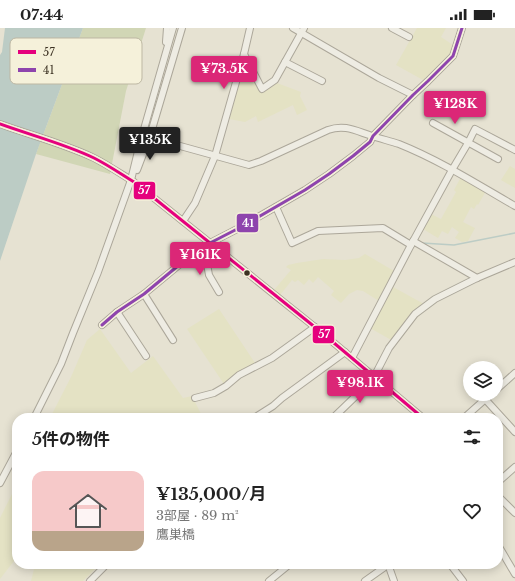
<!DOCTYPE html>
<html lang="ja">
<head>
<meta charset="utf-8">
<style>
  :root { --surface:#fff; --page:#f2f2f2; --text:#222; --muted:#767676; --line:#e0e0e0; --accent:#db2777 }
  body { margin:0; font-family:"Libre Baskerville","Noto Sans JP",serif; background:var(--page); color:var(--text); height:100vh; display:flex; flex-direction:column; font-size:15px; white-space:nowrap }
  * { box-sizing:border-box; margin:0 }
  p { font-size:13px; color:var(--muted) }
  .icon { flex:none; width:22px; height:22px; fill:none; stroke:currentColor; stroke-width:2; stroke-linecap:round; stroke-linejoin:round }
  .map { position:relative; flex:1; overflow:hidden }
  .details { position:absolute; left:12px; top:385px; width:491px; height:156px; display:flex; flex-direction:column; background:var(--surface); border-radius:16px; box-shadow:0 2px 10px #0003 }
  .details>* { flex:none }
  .tools { position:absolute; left:463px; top:333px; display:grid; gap:8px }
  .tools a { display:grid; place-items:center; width:40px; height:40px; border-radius:50%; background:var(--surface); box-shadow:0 2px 10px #0003; font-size:20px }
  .price { position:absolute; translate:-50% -34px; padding:0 9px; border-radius:4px; background:var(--accent); color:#fff; font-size:13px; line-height:26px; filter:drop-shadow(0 1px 2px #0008) }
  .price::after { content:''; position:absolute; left:50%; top:24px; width:12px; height:9px; margin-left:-6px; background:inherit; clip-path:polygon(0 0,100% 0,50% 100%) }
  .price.current { background:#222; color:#fff }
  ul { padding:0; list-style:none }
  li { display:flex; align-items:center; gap:12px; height:100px; padding:0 20px }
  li+li { border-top:1px solid var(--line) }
  li span { display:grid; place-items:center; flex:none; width:112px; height:80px; border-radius:12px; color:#555 }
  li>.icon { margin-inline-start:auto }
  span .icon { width:48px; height:48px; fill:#fffc; stroke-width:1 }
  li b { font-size:17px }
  h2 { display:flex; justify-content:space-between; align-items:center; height:48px; padding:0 20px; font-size:17px }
  .status { display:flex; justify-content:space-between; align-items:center; height:28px; padding:0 20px; background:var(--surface); direction:ltr }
  .status svg { height:11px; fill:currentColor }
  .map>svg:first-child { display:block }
  .farmland { fill:#e4e2c4 }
  .green { fill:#d1d6b5 }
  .water { fill:#bcccc5 }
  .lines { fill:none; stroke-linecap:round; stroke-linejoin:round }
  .stream { stroke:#bcccc5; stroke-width:1.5 }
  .minor-casing { stroke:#aca79a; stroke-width:8 }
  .minor { stroke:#eeece3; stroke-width:6 }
  .bus-1-casing { stroke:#f5f1da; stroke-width:6 }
  .bus-2-casing { stroke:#f5f1da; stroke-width:6 }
  .bus-1 { stroke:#e5007d; stroke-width:3 }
  .bus-2 { stroke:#8e44ad; stroke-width:3 }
  .bus-dot { fill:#3b3122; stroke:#f5f1da; stroke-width:1.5 }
  .key { fill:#f5f1da; stroke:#bdb7a3; stroke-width:1 }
  .key-label { font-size:11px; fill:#3b3122 }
  .line-badge { stroke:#f5f1da; stroke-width:1.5 }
  .badge-label { font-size:11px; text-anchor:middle; font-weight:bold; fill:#fff }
</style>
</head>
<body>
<div class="status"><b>07:44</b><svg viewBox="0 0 49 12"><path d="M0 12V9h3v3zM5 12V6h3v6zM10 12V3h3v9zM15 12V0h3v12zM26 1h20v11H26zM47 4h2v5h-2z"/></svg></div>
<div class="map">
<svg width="515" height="553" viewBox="0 0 515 553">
  <rect width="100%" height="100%" fill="#e6e2d2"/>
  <g class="farmland">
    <polygon points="417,0 446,0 441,9 453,17 450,26 446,32 423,52 396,37"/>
    <polygon points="247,37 261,64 277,55 301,64 300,68 307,82 297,87 293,77 258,94 256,88 245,94 229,91 242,40"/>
    <polygon points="510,138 515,141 515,160 501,152"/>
    <polygon points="461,149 486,163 478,177 477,176 474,181 471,179 463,194 475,200 468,213 462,214 455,210 459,204 452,199 448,206 442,203 438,210 423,201 431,186 441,191 456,164 454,162"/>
    <polygon points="365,226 394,243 379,273 363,263 357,262 349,266 341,275 331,267 334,263 318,249 313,255 309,251 304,257 298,252 295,254 292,252 280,267 274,262 291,242 286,239 288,237 297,235 323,231 345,232 359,230"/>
    <polygon points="393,259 424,276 393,313 370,300"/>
    <polygon points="219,281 255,335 238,345 224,356 187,301"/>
    <polygon points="100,301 131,345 153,328 183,370 192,368 203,390 50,390 71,349 87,312"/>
    <polygon points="17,456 17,529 0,551 0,490"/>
    <polygon points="38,536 100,536 83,553 31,553 34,541"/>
  </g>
  <polygon class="green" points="83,0 146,0 126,63 110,146 36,126"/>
  <polygon class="water" points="5,0 83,0 36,126 0,233 0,27 2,24"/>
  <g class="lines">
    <polyline class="stream" points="422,215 454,217 515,205"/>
    <defs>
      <g id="minor">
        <polyline points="293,0 379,50 413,67"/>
        <polyline points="392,0 409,9"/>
        <polyline points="166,14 167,0"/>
        <polyline points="244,26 262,61 275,52 304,0"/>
        <polyline points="285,34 322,53"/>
        <polyline points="433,95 498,131"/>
        <path d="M 0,96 C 30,107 65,116 94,130 C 108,137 121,146 134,154 L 321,304 L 423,390"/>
        <path d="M 150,108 L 173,116 L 249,137 L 261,133 L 328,102 C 345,96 356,103 372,108 C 381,111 390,113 399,116 C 439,132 477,156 515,178"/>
        <polyline points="137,142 150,108 182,0"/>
        <polyline points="276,179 292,215 318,203 383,200 411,217"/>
        <polyline points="183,193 195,175 215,128 244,26 250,0"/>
        <polyline points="413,213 477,250"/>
        <polyline points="200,223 207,236 209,247 219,264"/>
        <polyline points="144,266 173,312"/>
        <polyline points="117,284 146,328"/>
        <polyline points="102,297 117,284 144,266 179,237 210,215 241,199 305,162 329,146 353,128 370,114 373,108 413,67 428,53 453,28 462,0"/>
        <polyline points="352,330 411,217 452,142 468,115 475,101 515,122"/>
        <polyline points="496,362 515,345"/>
        <polyline points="195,370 214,365 226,358 239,347 272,330 315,299"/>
        <polyline points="485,371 515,404"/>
        <polyline points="34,390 61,336 73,305 98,244 131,152 140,115 173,0"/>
        <polyline points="254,390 273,378 282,370 345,324"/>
        <polyline points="333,390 362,362 374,349 389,320 415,286 435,271 477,250 515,234"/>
        <polyline points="464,390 491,366"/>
        <polyline points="498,454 515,439"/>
        <polyline points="0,455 17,423"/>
        <polyline points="498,468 515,485"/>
        <polyline points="498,517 515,546"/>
        <polyline points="388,536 394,553"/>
        <polyline points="450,536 463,553"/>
        <polyline points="90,553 107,536"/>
        <polyline points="269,553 290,536"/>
        <polyline points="365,553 389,536"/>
      </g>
    </defs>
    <use href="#minor" class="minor-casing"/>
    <use href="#minor" class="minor"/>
    <defs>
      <path id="bus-1" d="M 0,96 C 30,107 65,116 94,130 C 108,137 121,146 134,154 L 321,304 L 423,390"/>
      <polyline id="bus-2" points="102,297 117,284 144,266 179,237 210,215 241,199 305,162 329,146 353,128 370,114 373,108 413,67 428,53 453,28 462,0"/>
    </defs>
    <use href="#bus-1" class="bus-1-casing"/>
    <use href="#bus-2" class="bus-2-casing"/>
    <use href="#bus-1" class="bus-1"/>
    <use href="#bus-2" class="bus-2"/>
  </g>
  <circle class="bus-dot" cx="247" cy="245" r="3.5"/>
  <rect x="10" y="10" width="132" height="46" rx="6" class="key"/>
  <rect x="18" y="22" width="18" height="4" fill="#e5007d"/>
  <rect x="18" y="40" width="18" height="4" fill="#8e44ad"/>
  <g class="key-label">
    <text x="43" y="28">57</text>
    <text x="43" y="46">41</text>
  </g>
  <g class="line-badge">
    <rect x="133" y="153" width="23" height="19" rx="4" fill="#e5007d"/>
    <rect x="236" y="185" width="23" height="20" rx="4" fill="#8e44ad"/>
    <rect x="312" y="297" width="23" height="19" rx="4" fill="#e5007d"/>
  </g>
  <g class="badge-label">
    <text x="144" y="166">57</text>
    <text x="248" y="199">41</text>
    <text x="324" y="310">57</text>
  </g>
</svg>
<div class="tools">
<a><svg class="icon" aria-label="layers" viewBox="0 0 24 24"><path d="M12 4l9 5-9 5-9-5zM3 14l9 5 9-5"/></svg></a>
</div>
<b class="price" style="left:224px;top:62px">¥73.5K</b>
<b class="price" style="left:455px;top:97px">¥128K</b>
<b class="price current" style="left:150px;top:133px">¥135K</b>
<b class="price" style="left:200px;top:248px">¥161K</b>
<b class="price" style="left:360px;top:376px">¥98.1K</b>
<section class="details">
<h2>5件の物件<svg class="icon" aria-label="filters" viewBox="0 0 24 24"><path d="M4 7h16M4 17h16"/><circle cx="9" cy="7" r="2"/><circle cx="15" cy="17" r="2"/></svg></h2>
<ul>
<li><span style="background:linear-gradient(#f6c9c9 75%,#b9a48a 0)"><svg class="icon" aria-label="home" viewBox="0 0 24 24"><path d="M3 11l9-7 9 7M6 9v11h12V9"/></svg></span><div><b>¥135,000/月</b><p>3部屋 · 89 m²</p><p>鷹巣橋</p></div><svg class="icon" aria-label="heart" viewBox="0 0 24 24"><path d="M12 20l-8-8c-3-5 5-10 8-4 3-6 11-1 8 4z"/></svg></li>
</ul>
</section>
</div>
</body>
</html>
